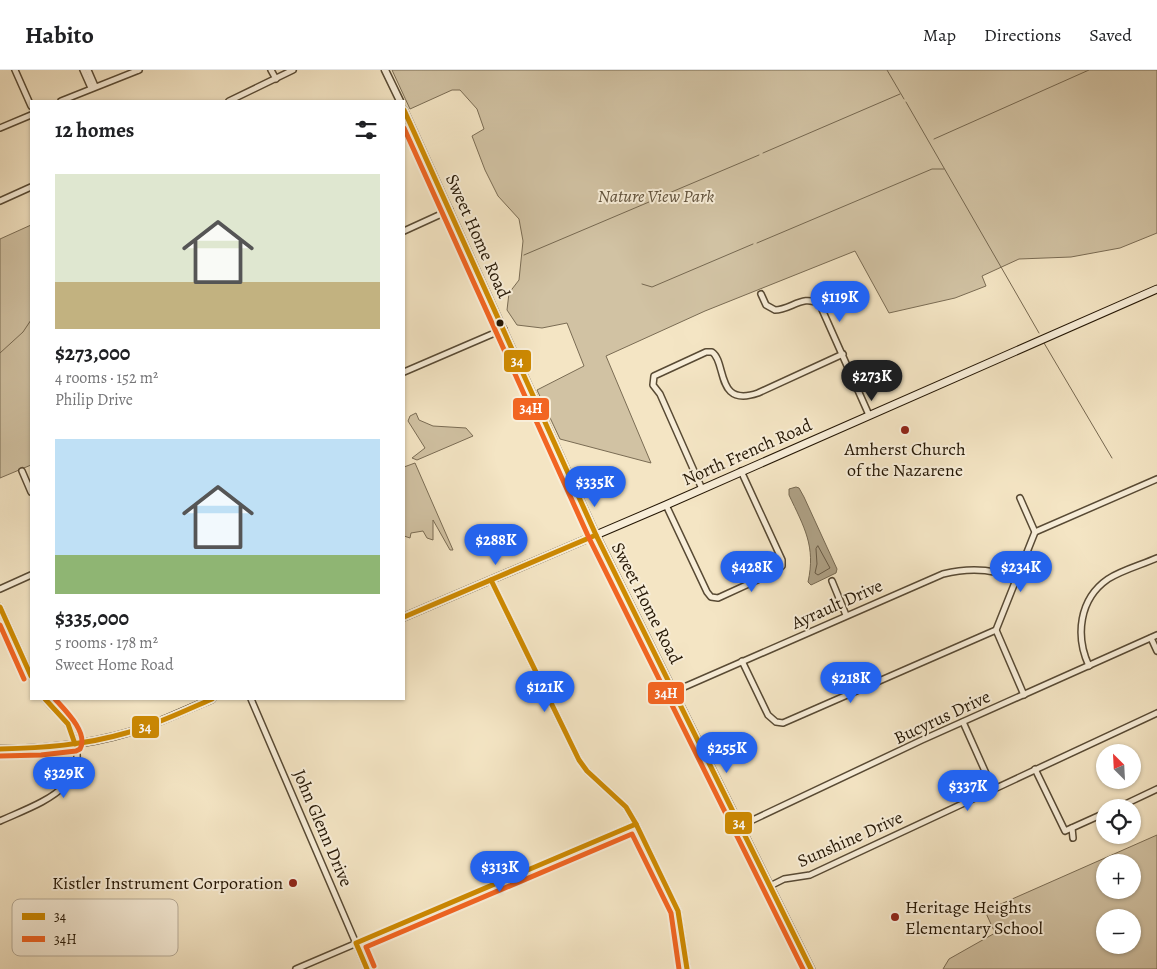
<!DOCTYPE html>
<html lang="en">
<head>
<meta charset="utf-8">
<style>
  :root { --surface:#fff; --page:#f2f2f2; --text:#202124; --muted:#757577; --line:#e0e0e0; --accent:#2563eb }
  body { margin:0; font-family:Alegreya,serif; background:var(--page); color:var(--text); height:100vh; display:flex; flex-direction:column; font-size:19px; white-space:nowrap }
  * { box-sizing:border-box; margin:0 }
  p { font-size:16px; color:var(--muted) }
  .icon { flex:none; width:28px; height:28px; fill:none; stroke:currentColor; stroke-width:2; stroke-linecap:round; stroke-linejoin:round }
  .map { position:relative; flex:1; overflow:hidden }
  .panel { position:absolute; left:30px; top:30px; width:375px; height:600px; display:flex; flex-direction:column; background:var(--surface); border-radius:0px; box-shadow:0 1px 4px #0004 }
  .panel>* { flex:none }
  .needle { width:32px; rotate:336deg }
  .tools { position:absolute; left:1096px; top:674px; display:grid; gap:10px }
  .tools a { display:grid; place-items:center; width:45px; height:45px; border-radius:50%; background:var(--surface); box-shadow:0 1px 4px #0004; font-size:25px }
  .price { position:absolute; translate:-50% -42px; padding:0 11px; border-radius:18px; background:var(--accent); color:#fff; font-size:16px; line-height:32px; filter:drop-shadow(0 1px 2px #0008) }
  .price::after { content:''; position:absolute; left:50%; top:30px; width:15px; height:11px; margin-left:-8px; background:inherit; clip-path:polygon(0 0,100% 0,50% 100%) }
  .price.selected { background:#222; color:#fff }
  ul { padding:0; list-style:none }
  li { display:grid; align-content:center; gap:10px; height:265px; padding:0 25px }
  li span { display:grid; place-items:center; height:155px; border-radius:0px; color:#555 }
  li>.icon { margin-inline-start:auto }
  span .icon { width:90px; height:90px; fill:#fffc; stroke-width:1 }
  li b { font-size:21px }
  h2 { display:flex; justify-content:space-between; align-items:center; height:60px; padding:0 25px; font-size:21px }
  header { display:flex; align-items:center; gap:30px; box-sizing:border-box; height:70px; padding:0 25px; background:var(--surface); border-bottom:1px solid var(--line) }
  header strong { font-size:24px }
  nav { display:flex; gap:28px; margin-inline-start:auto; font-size:18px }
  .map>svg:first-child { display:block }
  .green { fill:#d1c2a3; stroke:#7a6c54; fill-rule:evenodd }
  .water { fill:#ad9f83; stroke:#766850 }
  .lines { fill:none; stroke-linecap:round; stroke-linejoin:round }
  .shore { stroke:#685a44; stroke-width:1 }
  .stream { stroke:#766850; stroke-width:1 }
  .minor-casing { stroke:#584a34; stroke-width:8 }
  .tertiary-casing { stroke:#584a34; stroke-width:9 }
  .secondary-casing { stroke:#241604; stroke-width:9 }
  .minor { stroke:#f8eed9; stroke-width:5 }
  .tertiary { stroke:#f8eed9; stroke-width:6 }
  .secondary { stroke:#f8eed9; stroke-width:7 }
  .bus-1-casing { stroke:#f8eed9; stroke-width:9 }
  .bus-2-casing { stroke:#f8eed9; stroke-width:9 }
  .bus-1 { stroke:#cd8901; stroke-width:5 }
  .bus-2 { stroke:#f26522; stroke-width:5 }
  .bus-dot { fill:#241604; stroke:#f8eed9; stroke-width:2 }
  .poi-dot { fill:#8f2418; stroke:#f8eed9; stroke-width:2 }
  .labels { text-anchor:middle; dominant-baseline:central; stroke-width:4; stroke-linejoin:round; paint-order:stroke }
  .park-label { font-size:18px; font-style:italic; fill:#61523c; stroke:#f8eed9 }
  .street-label { font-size:18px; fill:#241604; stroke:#f8eed9 }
  .poi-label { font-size:18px; fill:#241604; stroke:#f8eed9 }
  .key { fill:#f8eed9; stroke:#b8ad99; stroke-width:1 }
  .key-label { font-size:14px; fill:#241604 }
  .line-badge { stroke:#f8eed9; stroke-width:2 }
  .badge-label { font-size:14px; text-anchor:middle; font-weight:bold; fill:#fff }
</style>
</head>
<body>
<header>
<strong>Habito</strong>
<nav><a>Map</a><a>Directions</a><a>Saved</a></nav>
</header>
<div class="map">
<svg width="1157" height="899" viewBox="0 0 1157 899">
  <rect width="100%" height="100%" fill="#f4e5c4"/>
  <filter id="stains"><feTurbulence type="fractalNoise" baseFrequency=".004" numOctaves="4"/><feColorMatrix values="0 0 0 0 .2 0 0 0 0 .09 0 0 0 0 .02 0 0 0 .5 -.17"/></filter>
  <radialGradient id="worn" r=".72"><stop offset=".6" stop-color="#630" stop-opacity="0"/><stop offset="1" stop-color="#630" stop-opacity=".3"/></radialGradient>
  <g class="green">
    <polygon points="392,0 1157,0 1157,163 1120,178 1071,187 1019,189 982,206 986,216 955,228 889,243 855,181 705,241 606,286 651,393 560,369 537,320 584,296 567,253 542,258 517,255 507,240 509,223 519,210 523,171 519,149 498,126 485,100 472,66 484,59 477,39 460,20 452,20 410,39"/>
    <polygon points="31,155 31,395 0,408 0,169"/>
    <polygon points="416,343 419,350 433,356 466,358 473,366 417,390 412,388 425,378 408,351 410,346"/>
    <polygon points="415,393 453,480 450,480 433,450 433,470 427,468 423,461 411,463 410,468 404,466 404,397"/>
    <path d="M 1157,765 L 1157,899 L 943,899 L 949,889 L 995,863 L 985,841 ZM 1105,792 L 1132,792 L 1132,820 L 1105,820 ZM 1105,848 L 1132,848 L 1132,875 L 1105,875 Z"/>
  </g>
  <path class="water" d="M 796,417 L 799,418 L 804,427 L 837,499 L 836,503 L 811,515 L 808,512 C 816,476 804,457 789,425 L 789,419 Z"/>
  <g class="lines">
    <polygon class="shore" points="818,476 830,498 818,505 815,503 817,494 816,479"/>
    <g class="stream">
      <polyline points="887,0 904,29"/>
      <polyline points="906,32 1039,263"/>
      <polyline points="934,69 1089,0"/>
      <polyline points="763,83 900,24"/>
      <polyline points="655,129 759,85"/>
      <polyline points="757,173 932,99 944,99"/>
      <polyline points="524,185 649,132"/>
      <polyline points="642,214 652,217 753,174"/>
      <polyline points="1044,273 1112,388"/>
      <polyline points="0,283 23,262 31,250"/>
    </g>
    <defs>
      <g id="minor">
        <polyline points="15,0 31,36"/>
        <polyline points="83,0 91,18"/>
        <polyline points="88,0 95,16"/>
        <polyline points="271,0 276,9"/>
        <polyline points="61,31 139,0"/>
        <polyline points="229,31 293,0"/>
        <polyline points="0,58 31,45"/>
        <polyline points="0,131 31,117"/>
        <polyline points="404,161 450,140"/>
        <path d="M 761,224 L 766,235 L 775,240 C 791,240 804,223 820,235 L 869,345"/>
        <polyline points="404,302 504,259"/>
        <polyline points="22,401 31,422"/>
        <path d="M 702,419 L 660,324 L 653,315 L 654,306 L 706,282 L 712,282 C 727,292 715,338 758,323 L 843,284"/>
        <polyline points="1020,428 1035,462 996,560 1024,625"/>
        <polyline points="666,435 707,522 711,527 718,528 777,501 782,496 782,490 741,401"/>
        <polyline points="1035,462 1157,409"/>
        <polyline points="491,510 579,690 587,701 626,737 636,754 678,841 687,899"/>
        <polyline points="832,511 846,545"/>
        <polyline points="0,519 31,505"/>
        <polyline points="0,537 31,606"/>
        <polyline points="1151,568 1157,581"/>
        <polyline points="742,591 768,645 776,652 783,653 996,560"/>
        <path d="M 1089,596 C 1075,566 1079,529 1108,509 C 1122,500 1141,495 1157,488"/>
        <path d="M 675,621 L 943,504 C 968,498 992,498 1016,509"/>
        <polyline points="251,629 367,899"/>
        <polyline points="963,652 993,719"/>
        <polyline points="1035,699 1065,761 1105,743"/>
        <polyline points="1117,738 1157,719"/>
        <path d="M 0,751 C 42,732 97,716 70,658 C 65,647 52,639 45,629"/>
        <polyline points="740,756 922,670 1157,565"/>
        <polyline points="1072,758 1073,768"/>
        <polyline points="770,816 784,809 810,805 1157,643"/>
        <polyline points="296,899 636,754"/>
      </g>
      <g id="tertiary">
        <polyline points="385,0 400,31"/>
        <polyline points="404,40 596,465"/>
      </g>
      <g id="secondary">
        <polyline points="596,465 811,899"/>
        <polyline points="404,547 666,435 1157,219"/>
        <path d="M 0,679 C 49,679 98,674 145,657 C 168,649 190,638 212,629"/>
      </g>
    </defs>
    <use href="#minor" class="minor-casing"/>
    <use href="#tertiary" class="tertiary-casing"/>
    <use href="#secondary" class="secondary-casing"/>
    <use href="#minor" class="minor"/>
    <use href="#tertiary" class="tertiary"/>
    <use href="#secondary" class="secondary"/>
    <defs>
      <g id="bus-1">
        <polyline points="404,40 596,465 811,899"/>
        <polyline points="491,510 579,690 587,701 626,737 636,754 678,841 687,899"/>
        <polyline points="0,537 31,606"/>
        <polyline points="404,547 596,465"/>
        <polyline points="45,629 68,654 75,674"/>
        <path d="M 0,679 C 43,678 85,675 126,663 C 156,655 184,641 212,629"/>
        <polyline points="367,899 356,873 636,754"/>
      </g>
      <g id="bus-2">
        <polyline points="404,58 589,468 803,899"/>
        <polyline points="0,555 24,609"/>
        <path d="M 0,686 L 41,685 L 76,681 L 80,679 C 89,663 65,640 55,629"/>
        <polyline points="374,896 366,877 632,764 671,843 679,899"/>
      </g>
    </defs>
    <use href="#bus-1" class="bus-1-casing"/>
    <use href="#bus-2" class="bus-2-casing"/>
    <use href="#bus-1" class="bus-1"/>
    <use href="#bus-2" class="bus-2"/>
  </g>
  <circle class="bus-dot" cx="500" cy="253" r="4.5"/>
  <g class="poi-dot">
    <circle cx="905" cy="360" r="5"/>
    <circle cx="293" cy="813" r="5"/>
    <circle cx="895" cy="847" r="5"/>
  </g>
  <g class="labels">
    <g class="park-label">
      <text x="656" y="126">Nature View Park</text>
    </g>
    <g class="street-label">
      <text transform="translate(478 166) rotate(66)">Sweet Home Road</text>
      <text transform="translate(747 382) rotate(-24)">North French Road</text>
      <text transform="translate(647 533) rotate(63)">Sweet Home Road</text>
      <text transform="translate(837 534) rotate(-24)">Ayrault Drive</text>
      <text transform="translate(942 647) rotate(-25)">Bucyrus Drive</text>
      <text transform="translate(323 758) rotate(67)">John Glenn Drive</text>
      <text transform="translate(850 769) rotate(-24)">Sunshine Drive</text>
    </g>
    <g class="poi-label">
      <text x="905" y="379">Amherst Church<tspan x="905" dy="21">of the Nazarene</tspan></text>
      <text x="283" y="813" text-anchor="end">Kistler Instrument Corporation</text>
      <text x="905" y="837" text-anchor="start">Heritage Heights<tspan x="905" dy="21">Elementary School</tspan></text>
    </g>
  </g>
  <rect x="12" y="829" width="166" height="57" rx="8" class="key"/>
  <rect x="22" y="843" width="23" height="7" fill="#cd8901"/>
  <rect x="22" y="866" width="23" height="6" fill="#f26522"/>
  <g class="key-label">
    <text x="54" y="851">34</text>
    <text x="54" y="874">34H</text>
  </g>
  <g class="line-badge">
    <rect x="503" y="279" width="29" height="24" rx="5" fill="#cd8901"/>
    <rect x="512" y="327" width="38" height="24" rx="5" fill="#f26522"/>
    <rect x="647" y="611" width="38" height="24" rx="5" fill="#f26522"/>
    <rect x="131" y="645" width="29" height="24" rx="5" fill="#cd8901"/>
    <rect x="724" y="741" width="29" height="24" rx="5" fill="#cd8901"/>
  </g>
  <g class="badge-label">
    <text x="517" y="296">34</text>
    <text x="531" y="343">34H</text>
    <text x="666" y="628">34H</text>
    <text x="145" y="662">34</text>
    <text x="739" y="758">34</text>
  </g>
  <rect width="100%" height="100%" filter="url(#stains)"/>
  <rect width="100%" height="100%" fill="url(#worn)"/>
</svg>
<div class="tools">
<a><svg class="needle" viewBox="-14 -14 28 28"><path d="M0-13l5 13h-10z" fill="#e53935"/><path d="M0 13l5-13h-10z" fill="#757577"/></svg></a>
<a><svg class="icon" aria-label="locate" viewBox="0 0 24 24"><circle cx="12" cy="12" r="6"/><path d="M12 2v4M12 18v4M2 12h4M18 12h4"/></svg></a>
<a>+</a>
<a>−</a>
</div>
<b class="price" style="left:840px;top:253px">$119K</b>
<b class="price selected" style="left:872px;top:332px">$273K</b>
<b class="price" style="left:595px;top:438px">$335K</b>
<b class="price" style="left:496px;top:496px">$288K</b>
<b class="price" style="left:752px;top:523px">$428K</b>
<b class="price" style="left:1021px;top:523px">$234K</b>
<b class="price" style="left:851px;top:634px">$218K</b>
<b class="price" style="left:545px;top:643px">$121K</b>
<b class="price" style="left:727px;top:704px">$255K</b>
<b class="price" style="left:64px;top:729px">$329K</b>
<b class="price" style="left:968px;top:742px">$337K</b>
<b class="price" style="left:500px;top:823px">$313K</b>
<section class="panel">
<h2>12 homes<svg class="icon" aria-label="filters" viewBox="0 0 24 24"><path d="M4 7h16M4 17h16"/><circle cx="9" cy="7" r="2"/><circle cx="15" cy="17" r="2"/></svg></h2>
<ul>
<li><span style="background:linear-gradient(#dfe7d0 70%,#c2b280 0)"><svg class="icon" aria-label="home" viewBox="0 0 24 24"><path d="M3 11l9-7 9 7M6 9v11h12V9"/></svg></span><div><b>$273,000</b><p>4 rooms · 152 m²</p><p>Philip Drive</p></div></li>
<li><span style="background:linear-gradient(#bfe0f5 75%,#8fb573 0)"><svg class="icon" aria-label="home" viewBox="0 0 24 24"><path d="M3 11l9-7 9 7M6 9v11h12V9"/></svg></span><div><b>$335,000</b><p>5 rooms · 178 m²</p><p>Sweet Home Road</p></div></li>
</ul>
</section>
</div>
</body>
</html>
